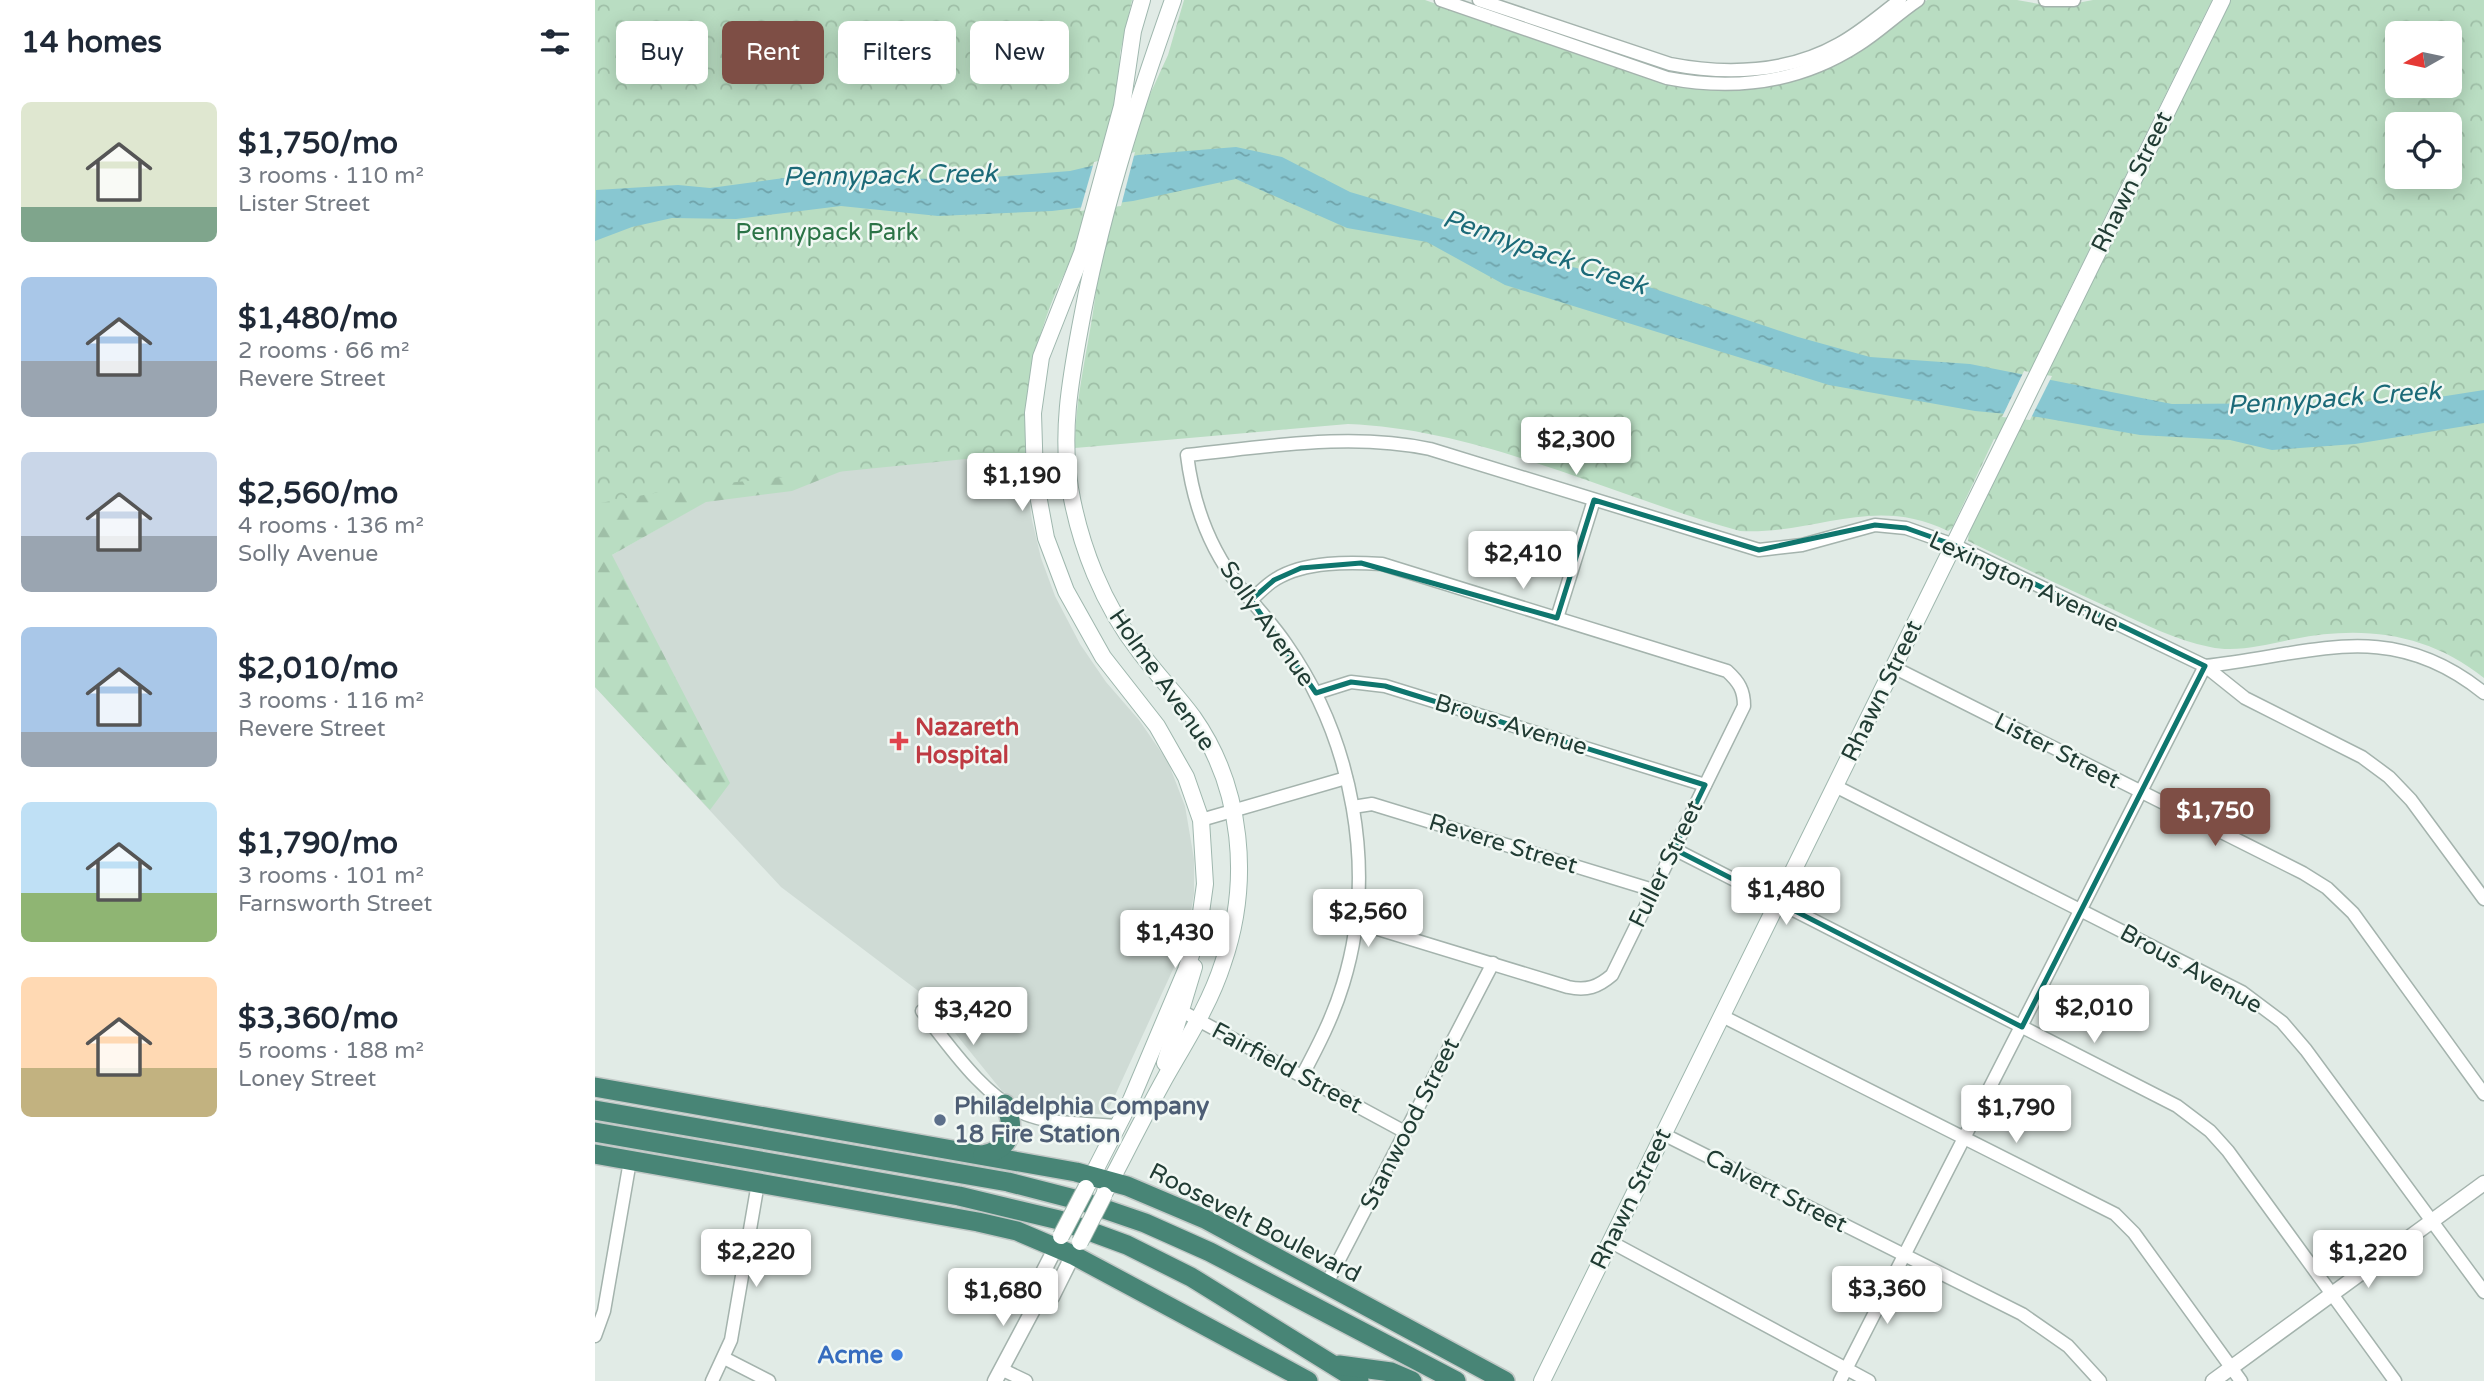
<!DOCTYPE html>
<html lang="en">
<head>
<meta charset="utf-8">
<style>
  :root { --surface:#fff; --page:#f6f6f7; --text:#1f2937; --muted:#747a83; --accent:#7e4e45 }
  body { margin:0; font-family:"Varela Round",sans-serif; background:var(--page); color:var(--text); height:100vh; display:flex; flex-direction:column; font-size:26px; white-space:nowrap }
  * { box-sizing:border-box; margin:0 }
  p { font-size:23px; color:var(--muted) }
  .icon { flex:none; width:38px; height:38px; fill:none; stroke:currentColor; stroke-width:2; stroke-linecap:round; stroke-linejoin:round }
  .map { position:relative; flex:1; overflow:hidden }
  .sheet { display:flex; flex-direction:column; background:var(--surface); width:595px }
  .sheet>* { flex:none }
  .banner { position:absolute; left:21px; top:21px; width:665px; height:63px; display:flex; gap:14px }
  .needle { width:46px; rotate:261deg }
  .buttons { position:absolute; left:1790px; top:21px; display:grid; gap:14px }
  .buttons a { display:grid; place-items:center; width:77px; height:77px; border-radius:10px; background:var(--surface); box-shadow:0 4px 18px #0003; font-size:35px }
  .price { position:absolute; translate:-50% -60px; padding:0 16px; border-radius:7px; background:#fff; color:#222; font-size:23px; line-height:46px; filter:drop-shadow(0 2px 4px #0008) }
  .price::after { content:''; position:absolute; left:50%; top:42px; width:21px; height:16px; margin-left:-10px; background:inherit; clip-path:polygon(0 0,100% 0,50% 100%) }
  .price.on { background:var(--accent); color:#fff }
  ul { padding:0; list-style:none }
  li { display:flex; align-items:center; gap:21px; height:175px; padding:0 21px }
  li span { display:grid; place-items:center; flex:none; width:196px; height:140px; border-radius:10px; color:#555 }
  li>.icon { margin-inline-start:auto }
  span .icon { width:84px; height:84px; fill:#fffc; stroke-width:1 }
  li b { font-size:30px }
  h2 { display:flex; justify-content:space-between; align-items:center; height:84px; padding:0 21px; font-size:30px }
  .pill { padding:0 24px; border-radius:10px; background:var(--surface); box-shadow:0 4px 18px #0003; font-size:24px; line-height:63px }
  .pill.on { background:var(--accent); color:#fff }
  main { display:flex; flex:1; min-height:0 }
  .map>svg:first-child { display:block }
  .built { fill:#cfdbd5 }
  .forest { fill:url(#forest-firs) }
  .park { fill:url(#park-crowns); fill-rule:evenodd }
  .water { fill:url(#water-ripples) }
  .pier { fill:#e1ebe6 }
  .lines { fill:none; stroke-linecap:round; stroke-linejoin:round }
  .minor-casing { stroke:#a4b3ad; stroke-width:15 }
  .tertiary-casing { stroke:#a4b3ad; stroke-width:17 }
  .secondary-casing { stroke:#9fb7ae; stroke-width:18 }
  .trunk-casing { stroke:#c1c8c6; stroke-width:22 }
  .minor { stroke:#fff; stroke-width:12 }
  .tertiary { stroke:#fff; stroke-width:14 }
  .secondary { stroke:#fff; stroke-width:16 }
  .trunk { stroke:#488576; stroke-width:19 }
  .secondary-bridge-casing { stroke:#9fb7ae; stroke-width:18; stroke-linecap:butt }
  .secondary-bridge { stroke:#fff; stroke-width:16 }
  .marked { fill:none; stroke:#0f766e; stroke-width:5; stroke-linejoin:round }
  .health-dot { fill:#e0444e; stroke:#f1f8f4; stroke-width:2.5 }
  .service-dot { fill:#5c6f8a; stroke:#f1f8f4; stroke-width:2.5 }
  .shop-dot { fill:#3f7fe0; stroke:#f1f8f4; stroke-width:2.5 }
  .labels { text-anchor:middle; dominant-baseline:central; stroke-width:5; stroke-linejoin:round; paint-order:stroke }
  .street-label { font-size:24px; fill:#213c34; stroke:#f1f8f4 }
  .park-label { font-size:24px; fill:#2b7346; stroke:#f1f8f4 }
  .health-label { font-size:24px; font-weight:bold; fill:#be3a42; stroke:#f1f8f4; text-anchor:start }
  .service-label { font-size:24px; font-weight:bold; fill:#4e5e75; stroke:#f1f8f4; text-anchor:start }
  .shop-label { font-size:24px; font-weight:bold; fill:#366cbe; stroke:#f1f8f4; text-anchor:end }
  .water-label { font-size:26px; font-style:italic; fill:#1b6a78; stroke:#f1f8f4 }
</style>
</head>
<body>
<main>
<section class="sheet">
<h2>14 homes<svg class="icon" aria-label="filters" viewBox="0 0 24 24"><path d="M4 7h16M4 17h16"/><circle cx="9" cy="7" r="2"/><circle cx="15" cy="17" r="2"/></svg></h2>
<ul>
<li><span style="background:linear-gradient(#dfe7d0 75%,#7fa58c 0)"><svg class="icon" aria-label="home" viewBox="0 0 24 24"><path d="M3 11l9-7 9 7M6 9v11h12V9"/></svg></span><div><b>$1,750/mo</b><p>3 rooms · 110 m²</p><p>Lister Street</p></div></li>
<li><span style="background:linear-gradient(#a9c7e8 60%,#9aa5b1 0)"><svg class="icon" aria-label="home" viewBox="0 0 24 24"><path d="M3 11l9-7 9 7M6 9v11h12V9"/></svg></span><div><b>$1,480/mo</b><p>2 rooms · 66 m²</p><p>Revere Street</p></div></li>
<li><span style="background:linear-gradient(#c9d6e8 60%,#9aa5b1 0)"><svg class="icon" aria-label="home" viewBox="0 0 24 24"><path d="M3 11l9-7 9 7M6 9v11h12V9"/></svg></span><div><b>$2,560/mo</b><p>4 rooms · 136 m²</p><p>Solly Avenue</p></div></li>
<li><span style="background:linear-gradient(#a9c7e8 75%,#9aa5b1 0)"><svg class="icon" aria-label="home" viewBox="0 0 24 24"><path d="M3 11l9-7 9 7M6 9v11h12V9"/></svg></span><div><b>$2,010/mo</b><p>3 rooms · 116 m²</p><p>Revere Street</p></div></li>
<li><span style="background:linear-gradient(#bfe0f5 65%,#8fb573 0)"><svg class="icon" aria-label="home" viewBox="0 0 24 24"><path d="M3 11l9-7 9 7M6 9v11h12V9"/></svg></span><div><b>$1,790/mo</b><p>3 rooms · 101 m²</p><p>Farnsworth Street</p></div></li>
<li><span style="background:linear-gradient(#ffd9b3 65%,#c2b280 0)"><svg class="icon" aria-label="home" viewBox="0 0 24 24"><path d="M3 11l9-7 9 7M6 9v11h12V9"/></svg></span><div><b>$3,360/mo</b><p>5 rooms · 188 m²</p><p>Loney Street</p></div></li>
</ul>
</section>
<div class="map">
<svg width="1889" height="1381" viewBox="0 0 1889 1381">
  <defs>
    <pattern id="forest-firs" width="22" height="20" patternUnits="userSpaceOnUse" patternTransform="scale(1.75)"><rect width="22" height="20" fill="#b9ddc2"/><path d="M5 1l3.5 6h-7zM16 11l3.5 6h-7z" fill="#9fbfa7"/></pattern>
    <pattern id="park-crowns" width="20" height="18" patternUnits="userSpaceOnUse" patternTransform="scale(1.75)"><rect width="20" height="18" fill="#b9ddc2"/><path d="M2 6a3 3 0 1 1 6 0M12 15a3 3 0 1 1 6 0" fill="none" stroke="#9fbfa7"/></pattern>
    <pattern id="water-ripples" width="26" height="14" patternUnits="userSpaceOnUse" patternTransform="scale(1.75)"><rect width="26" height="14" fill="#88c7d1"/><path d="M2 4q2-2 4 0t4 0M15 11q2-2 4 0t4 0" fill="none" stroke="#6fa3aa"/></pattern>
  </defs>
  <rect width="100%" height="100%" fill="#e1ebe6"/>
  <polygon class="built" points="274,408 428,416 428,460 437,520 446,558 460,596 485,644 511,682 544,720 573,762 590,806 599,859 599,894 593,928 580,965 511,1115 435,1107 407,1091 330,996 186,887 0,687 0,578 17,555"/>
  <polygon class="forest" points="0,241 252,469 197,491 111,502 17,555 135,783 115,810 0,687"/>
  <path class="park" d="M 0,0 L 537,0 L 525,53 L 524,83 L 545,116 L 573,55 L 589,0 L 830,0 L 1001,60 L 1095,87 L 1229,69 L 1271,47 L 1332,0 L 1422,0 L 1461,7 L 1498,0 L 1617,0 L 1465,309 L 1480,316 L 1635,0 L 1889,0 L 1889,678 C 1833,633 1768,625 1699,639 C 1673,644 1642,653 1615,647 C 1580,640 1549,624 1517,609 C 1468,587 1421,564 1373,541 L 1374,531 L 1415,444 L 1399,439 L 1357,528 L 1353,531 C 1278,494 1221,535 1145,531 C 1017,496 887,429 753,424 L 480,448 C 480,387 499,330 503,269 L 478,256 C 443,323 431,378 430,453 L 92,487 L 0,504 ZM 1802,33 L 1855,33 L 1855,86 L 1802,86 ZM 1802,124 L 1855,124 L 1855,177 L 1802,177 Z"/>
  <polygon class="water" points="641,147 687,157 755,192 870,226 955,262 1030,279 1203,337 1275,357 1375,364 1577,404 1741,403 1838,398 1889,390 1889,423 1760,444 1677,450 1635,440 1545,435 1443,417 1380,411 1234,385 910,285 832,242 752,228 641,179 538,201 457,211 343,216 246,206 141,219 77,218 37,227 0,241 1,190 83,185 115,188 189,178 374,179 475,171 543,155"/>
  <g class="pier">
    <polygon points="540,152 526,206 485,211 499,162"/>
    <polygon points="1429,371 1457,376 1435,420 1407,417"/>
  </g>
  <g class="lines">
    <defs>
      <g id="minor">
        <path d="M 846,0 L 1072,78 C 1139,91 1204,83 1263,45 C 1284,32 1302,14 1323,0"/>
        <path d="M 884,0 L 1075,64 C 1131,75 1193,73 1244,44 C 1266,32 1285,15 1305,0"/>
        <polyline points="1450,0 1479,0"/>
        <path d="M 656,600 C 664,593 672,584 681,579 C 710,561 755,562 787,564 L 1132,671 C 1144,682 1149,690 1149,706 L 1017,975 C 1003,987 992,991 973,987 L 760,922"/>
        <polyline points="962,618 999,500"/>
        <polyline points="1298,667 1708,873 1732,888 1758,913 1889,1094"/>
        <polyline points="721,693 756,682 790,686 1110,785"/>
        <polyline points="1240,786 1647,992 1687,1022 1711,1050 1889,1292"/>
        <polyline points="758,807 777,804 1058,890"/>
        <polyline points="606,820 751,778"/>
        <polyline points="1079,849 1582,1106 1615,1131 1633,1151 1800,1381"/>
        <polyline points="579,1007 810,1132"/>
        <path d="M 327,1011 C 354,1046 393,1103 436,1116 C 462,1125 494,1123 522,1126"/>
        <polyline points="1127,1016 1520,1214 1539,1233 1646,1381"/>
        <path d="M 707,1076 C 723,1046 738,1017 748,984 C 783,871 758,740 691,644 C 677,623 660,606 644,586 C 614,548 598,503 592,455 C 673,447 754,432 835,449 L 1164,550 L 1207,545 L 1280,525 L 1311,528 L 1359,545 L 1610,666 C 1716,655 1794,616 1889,693"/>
        <polyline points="1068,1134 1427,1314 1473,1346 1505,1381"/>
        <polyline points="1016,1242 1274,1381"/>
        <polyline points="731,1285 898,963"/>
        <polyline points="0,1336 9,1311 35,1161"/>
        <polyline points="129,1358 174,1381"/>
        <polyline points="406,1369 431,1381"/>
        <polyline points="117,1381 136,1340 163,1183"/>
        <polyline points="1245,1381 1610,666 1650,698 1767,757 1794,777 1816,800 1889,899"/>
      </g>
      <g id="tertiary">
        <polyline points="441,1304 457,1297 478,1255"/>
        <polyline points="400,1381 441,1304 440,1288 461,1247"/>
        <polyline points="1618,1381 1889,1183"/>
      </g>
      <g id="secondary">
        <polyline points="570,1063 599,967"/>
        <polyline points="492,1186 536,1100 591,970 603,934 610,884 606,820 591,777 562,726 508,657 471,591 451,538 440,479 438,413 446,357 487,253 527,106 538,31 547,0"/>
        <path d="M 510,1192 C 530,1154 549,1116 570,1078 C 591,1041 615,1004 628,963 C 656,882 648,788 598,717 C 581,694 562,675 545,652 C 508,605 485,546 475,488 C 466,433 475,382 485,328 C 505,216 540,107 578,0"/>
        <polyline points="947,1381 1627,0"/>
      </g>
      <g id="trunk">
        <polyline points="0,1087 481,1172 532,1186 610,1219 910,1381"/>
        <polyline points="0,1110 413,1182 483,1200 550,1223 615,1252 861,1381"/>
        <polyline points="0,1132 364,1196 464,1220 532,1245 596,1277 764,1381"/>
        <polyline points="0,1154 383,1222 422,1231 478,1255 713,1381"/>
        <path d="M 388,1155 C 417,1148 421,1129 410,1104"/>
        <polyline points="744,1365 796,1372 817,1381"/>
      </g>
    </defs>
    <use href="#minor" class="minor-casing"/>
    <use href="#tertiary" class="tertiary-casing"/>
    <use href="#secondary" class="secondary-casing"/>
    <use href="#trunk" class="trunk-casing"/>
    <use href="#minor" class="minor"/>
    <use href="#tertiary" class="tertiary"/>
    <use href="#secondary" class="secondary"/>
    <use href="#trunk" class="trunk"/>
    <defs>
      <g id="secondary-bridge">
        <polyline points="466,1236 491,1188"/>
        <polyline points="485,1242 509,1195"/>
      </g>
    </defs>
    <use href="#secondary-bridge" class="secondary-bridge-casing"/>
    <use href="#secondary-bridge" class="secondary-bridge"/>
  </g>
  <path class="marked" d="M 999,500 L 1164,550 L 1280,525 L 1311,528 L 1359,545 L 1610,666 L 1427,1027 L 1079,849 L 1110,785 L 790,686 L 756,682 L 721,693 L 656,600 L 679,580 L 706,568 L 766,563 L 962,618 Z"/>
  <path class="health-dot" d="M300.5 730.5h7v7h7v7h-7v7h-7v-7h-7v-7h7z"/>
  <circle class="service-dot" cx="345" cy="1120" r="7"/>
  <circle class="shop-dot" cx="302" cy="1355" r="7"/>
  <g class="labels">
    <g class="street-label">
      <text transform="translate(1537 182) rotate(-64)">Rhawn Street</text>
      <text transform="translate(1429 582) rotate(25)">Lexington Avenue</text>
      <text transform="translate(672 624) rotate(55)">Solly Avenue</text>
      <text transform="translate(567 680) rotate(55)">Holme Avenue</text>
      <text transform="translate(1287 691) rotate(-64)">Rhawn Street</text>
      <text transform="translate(916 725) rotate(17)">Brous Avenue</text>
      <text transform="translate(1462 751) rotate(27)">Lister Street</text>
      <text transform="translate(908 844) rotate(17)">Revere Street</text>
      <text transform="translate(1071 864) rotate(-64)">Fuller Street</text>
      <text transform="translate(1596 969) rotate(29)">Brous Avenue</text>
      <text transform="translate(692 1068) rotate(28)">Fairfield Street</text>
      <text transform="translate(815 1124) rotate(-63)">Stanwood Street</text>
      <text transform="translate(1181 1191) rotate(27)">Calvert Street</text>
      <text transform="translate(1036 1199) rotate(-64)">Rhawn Street</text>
      <text transform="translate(660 1223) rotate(27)">Roosevelt Boulevard</text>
    </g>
    <g class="park-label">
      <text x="232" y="232">Pennypack Park</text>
    </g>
    <g class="health-label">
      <text x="320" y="727">Nazareth<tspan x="320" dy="28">Hospital</tspan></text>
    </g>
    <g class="service-label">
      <text x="359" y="1106">Philadelphia Company<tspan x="359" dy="28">18 Fire Station</tspan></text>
    </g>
    <g class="shop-label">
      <text x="288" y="1355">Acme</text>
    </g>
    <g class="water-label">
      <text transform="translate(295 175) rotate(-1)">Pennypack Creek</text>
      <text transform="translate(950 252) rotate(19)">Pennypack Creek</text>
      <text transform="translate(1739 398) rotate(-4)">Pennypack Creek</text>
    </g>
  </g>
</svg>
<div class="buttons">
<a><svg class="needle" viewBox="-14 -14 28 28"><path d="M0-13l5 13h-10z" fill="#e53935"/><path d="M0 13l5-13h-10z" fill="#747a83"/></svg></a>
<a><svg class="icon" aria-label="locate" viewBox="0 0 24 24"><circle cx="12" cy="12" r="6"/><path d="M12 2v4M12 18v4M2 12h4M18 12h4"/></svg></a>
</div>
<b class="price" style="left:981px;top:477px">$2,300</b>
<b class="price" style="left:427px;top:513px">$1,190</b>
<b class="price" style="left:928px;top:591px">$2,410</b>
<b class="price on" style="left:1620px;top:848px">$1,750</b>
<b class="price" style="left:1191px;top:927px">$1,480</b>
<b class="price" style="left:773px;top:949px">$2,560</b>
<b class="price" style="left:580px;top:970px">$1,430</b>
<b class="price" style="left:1499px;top:1045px">$2,010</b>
<b class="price" style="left:378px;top:1047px">$3,420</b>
<b class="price" style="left:1421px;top:1145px">$1,790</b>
<b class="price" style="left:161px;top:1289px">$2,220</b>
<b class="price" style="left:1773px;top:1290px">$1,220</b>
<b class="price" style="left:1292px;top:1326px">$3,360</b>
<b class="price" style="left:408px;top:1328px">$1,680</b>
<div class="banner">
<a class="pill">Buy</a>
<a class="pill on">Rent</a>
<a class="pill">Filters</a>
<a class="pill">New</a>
</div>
</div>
</main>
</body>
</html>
